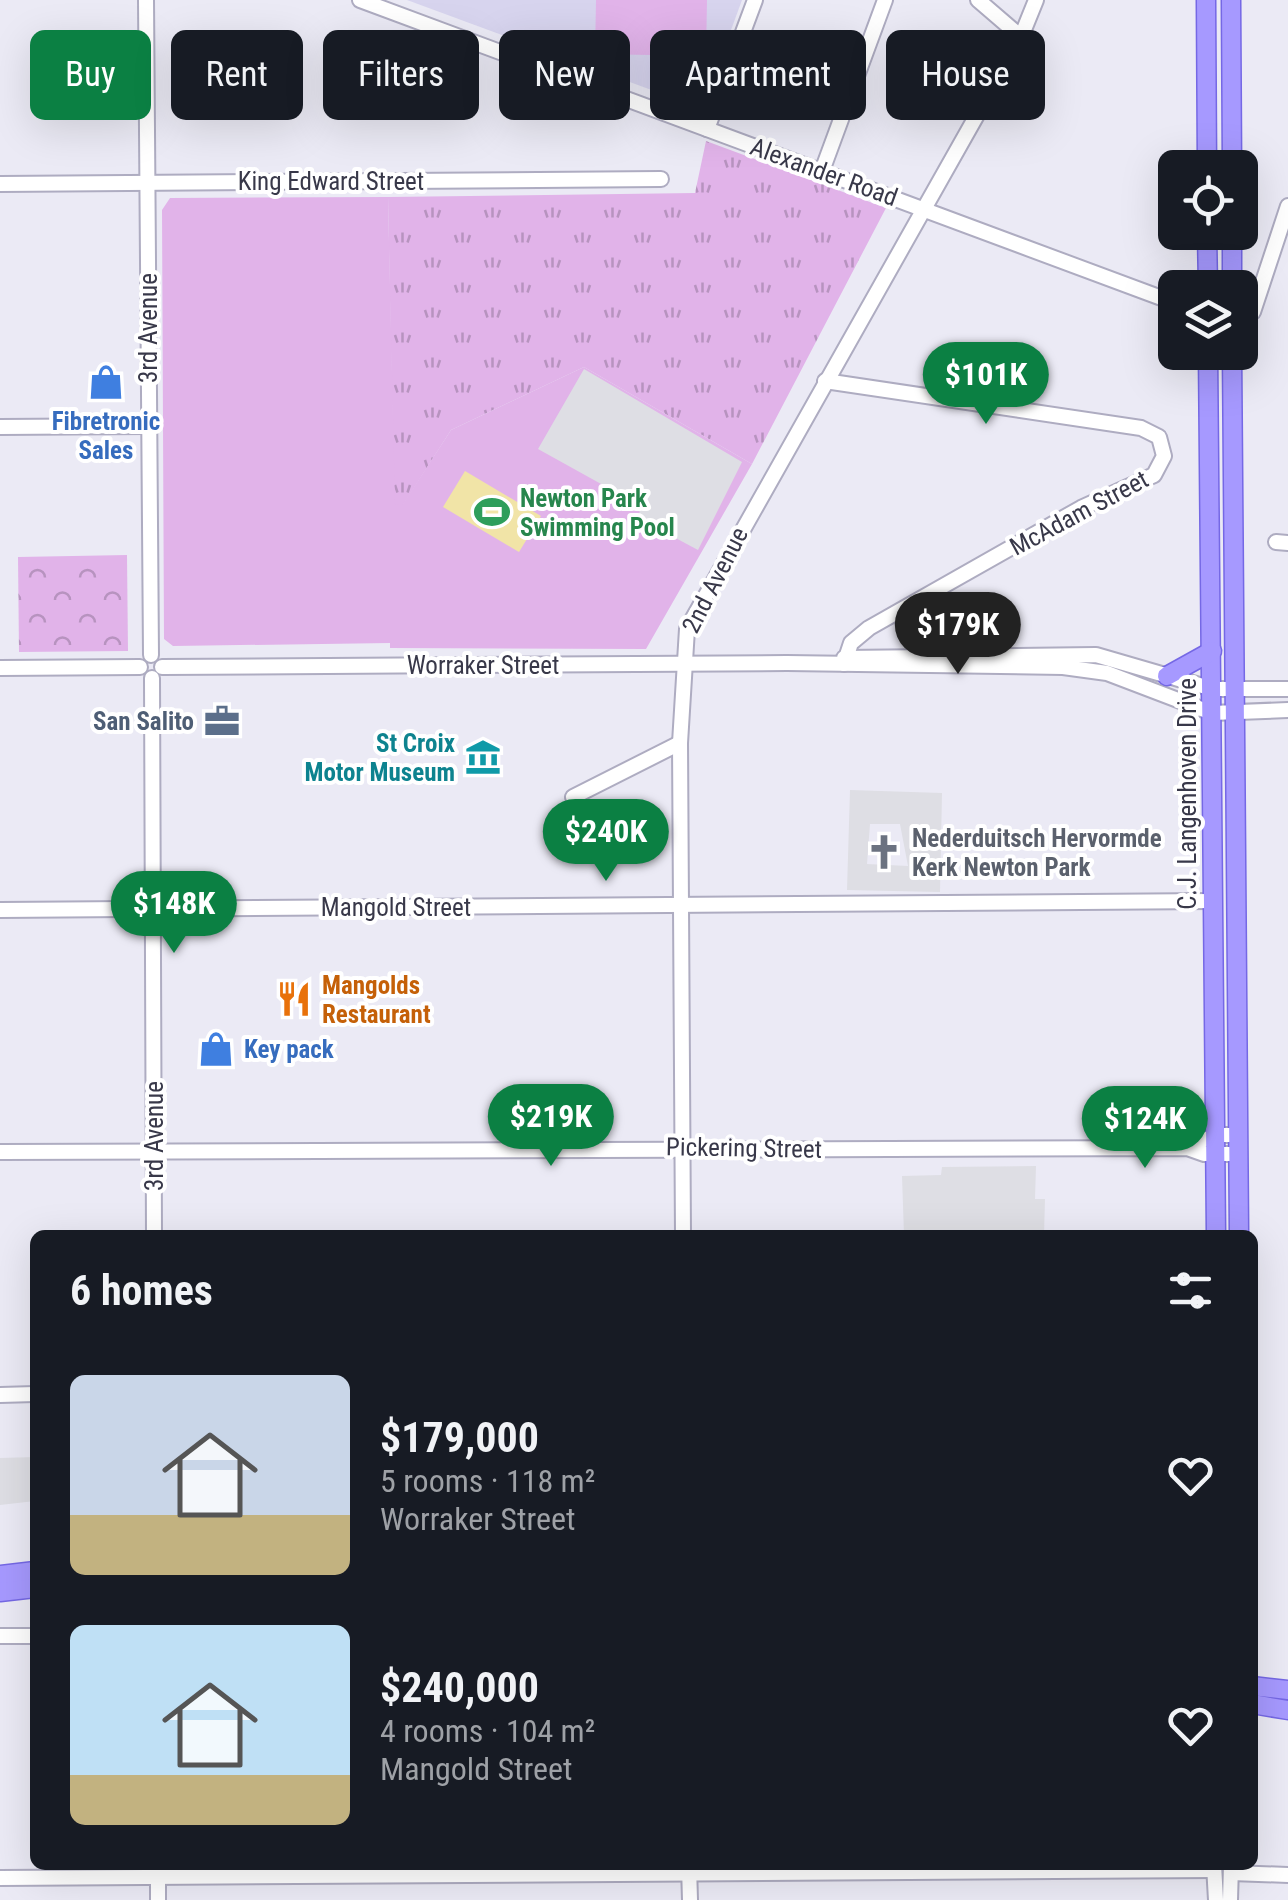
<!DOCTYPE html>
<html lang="en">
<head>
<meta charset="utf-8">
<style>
  :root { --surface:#171b24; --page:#20242c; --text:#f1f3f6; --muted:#9ea1a6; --accent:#0b8043 }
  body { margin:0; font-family:"Roboto Condensed",sans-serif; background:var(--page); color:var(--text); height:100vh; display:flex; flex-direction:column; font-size:38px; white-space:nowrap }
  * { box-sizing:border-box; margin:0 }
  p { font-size:32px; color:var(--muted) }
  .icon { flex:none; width:55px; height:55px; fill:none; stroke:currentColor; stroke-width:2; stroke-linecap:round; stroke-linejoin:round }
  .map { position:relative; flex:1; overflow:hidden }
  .sheet { position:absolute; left:30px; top:1230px; width:1228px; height:640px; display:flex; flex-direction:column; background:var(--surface); border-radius:15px; box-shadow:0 10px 40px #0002 }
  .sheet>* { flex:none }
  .hud { position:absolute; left:30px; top:30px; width:1230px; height:90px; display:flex; gap:20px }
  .tools { position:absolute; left:1158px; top:150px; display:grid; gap:20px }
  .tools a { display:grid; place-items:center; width:100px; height:100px; border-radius:15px; background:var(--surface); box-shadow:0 10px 40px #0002; font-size:50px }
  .price { position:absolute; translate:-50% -85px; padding:0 22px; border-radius:35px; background:var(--accent); color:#fff; font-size:32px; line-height:65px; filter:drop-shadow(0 2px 5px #0008) }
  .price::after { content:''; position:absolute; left:50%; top:60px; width:30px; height:22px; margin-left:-15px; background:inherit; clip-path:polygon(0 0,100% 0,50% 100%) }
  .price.on { background:#222; color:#fff }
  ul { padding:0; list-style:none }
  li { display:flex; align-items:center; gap:30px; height:250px; padding:0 40px }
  li span { display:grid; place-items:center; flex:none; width:280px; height:200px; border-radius:15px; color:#555 }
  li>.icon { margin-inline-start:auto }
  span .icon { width:120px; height:120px; fill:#fffc; stroke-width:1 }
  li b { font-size:42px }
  h2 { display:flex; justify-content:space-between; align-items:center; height:120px; padding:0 40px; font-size:42px }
  .tag { padding:0 35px; border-radius:15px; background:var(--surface); box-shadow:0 10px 40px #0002; font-size:35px; line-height:90px }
  .tag.on { background:var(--accent); color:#fff }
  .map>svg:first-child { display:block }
  .education { fill:#d7d4ee }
  .grass { fill:url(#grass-tufts) }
  .forest { fill:url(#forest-crowns) }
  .pitch { fill:#e1b3e9 }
  .parking { fill:#dedee4; fill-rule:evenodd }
  .water { fill:#f1e4a7 }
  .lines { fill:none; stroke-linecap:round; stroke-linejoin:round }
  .minor-casing { stroke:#aeacc1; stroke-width:18 }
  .major-casing { stroke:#7568e5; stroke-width:21 }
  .minor { stroke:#fff; stroke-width:14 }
  .major { stroke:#a699ff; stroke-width:18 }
  .labels { text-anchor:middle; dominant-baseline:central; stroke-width:8; stroke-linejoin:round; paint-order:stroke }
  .street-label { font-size:25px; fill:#383849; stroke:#fff }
  .shop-label { font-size:25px; font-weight:bold; fill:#366cbe; stroke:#fff }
  .leisure-label { font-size:25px; font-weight:bold; fill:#27864d; stroke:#fff; text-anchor:start }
  .service-label { font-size:25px; font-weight:bold; fill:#4e5e75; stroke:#fff; text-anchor:end }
  .culture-label { font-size:25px; font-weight:bold; fill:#0d838f; stroke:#fff; text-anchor:end }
  .worship-label { font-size:25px; font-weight:bold; fill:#5b616d; stroke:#fff; text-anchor:start }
  .food-label { font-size:25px; font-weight:bold; fill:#c56008; stroke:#fff; text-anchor:start }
</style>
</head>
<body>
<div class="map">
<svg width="1288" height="1900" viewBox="0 0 1288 1900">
  <defs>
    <pattern id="grass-tufts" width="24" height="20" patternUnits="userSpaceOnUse" patternTransform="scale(2.5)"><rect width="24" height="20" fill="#e1b3e9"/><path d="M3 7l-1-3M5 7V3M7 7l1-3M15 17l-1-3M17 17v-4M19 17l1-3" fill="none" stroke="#b793bf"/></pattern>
    <pattern id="forest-crowns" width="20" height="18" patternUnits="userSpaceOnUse" patternTransform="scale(2.5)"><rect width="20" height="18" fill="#e1b3e9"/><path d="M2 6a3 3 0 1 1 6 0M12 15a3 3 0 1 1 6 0" fill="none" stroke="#b793bf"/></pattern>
  </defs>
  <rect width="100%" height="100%" fill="#ebeaf5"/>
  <polygon class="education" points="407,0 742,0 705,101 695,106"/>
  <polygon class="grass" points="706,141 886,208 752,464 584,367 451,430 403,505 394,505 388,197 695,193"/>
  <polygon class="forest" points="127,555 128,651 19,652 18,557"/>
  <g class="pitch">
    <polygon points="596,0 707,0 706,56 595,54"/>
    <polygon points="388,197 395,505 403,504 451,430 584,367 752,464 646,649 390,648 390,643 173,646 164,639 162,210 170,198"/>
  </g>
  <g class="parking">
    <polygon points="584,369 742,462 698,550 640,519 639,505 538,449"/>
    <path d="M 850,790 L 942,793 L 940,892 L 847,890 ZM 870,824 L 900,824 L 908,866 L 867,864 Z"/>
    <polygon points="1036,1166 1035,1199 1045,1199 1044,1235 904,1235 902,1176 941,1175 942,1167"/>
    <polygon points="35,1457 35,1501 0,1505 0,1458"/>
  </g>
  <polygon class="water" points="465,471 541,516 519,552 443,507"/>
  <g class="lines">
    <defs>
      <g id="minor">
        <polyline points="146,0 151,655"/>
        <polyline points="360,0 1175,303"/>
        <polyline points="978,0 1021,37"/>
        <polyline points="707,129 755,0"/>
        <polyline points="822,171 885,0"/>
        <polyline points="0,184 661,179"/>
        <polyline points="1253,312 1288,206"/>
        <polyline points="825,381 1141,428 1159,437 1164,456 1154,475 1081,508 869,628 851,643 844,664"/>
        <polyline points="0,427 148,426"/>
        <polyline points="1276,542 1288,543"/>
        <polyline points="844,658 1096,655 1213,689 1288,689"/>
        <polyline points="162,667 787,663 1063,667 1107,673 1212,713 1288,710"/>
        <polyline points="0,668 140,667"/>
        <polyline points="152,678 154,1235"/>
        <polyline points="573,797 680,743"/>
        <polyline points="0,910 1212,901"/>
        <polyline points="1187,1148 1215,1135 1239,1135"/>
        <polyline points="0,1152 1187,1148 1204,1154 1239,1154"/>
        <polyline points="683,1235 680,743 687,629 1021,37 1036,0"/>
        <polyline points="0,1395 35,1394"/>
        <polyline points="0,1636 35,1636"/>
        <polyline points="158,1865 158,1900"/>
        <polyline points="1214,1865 1216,1900"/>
        <polyline points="689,1866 690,1900"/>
        <polyline points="1231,1873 1288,1875"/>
        <polyline points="0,1878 1214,1870"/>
        <polyline points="1230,1900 1231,1866"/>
      </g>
      <g id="major">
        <polyline points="1206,0 1207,168"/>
        <polyline points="1231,0 1232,168"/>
        <polyline points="1207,232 1208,288"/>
        <polyline points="1232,288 1232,232"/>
        <polyline points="1208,352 1216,1235"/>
        <polyline points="1232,352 1239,1235"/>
        <polyline points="1167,676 1212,651"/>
        <polyline points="0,1575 35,1571"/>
        <polyline points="0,1592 35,1588"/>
        <polyline points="1252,1686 1288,1690"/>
        <polyline points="1252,1704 1288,1710"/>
      </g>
    </defs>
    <use href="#minor" class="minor-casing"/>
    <use href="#major" class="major-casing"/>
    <use href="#minor" class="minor"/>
    <use href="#major" class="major"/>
  </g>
  <defs>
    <symbol id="shop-bare" viewBox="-9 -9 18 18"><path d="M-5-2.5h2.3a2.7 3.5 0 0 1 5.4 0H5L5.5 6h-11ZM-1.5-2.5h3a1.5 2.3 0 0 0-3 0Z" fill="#3f7fe0" stroke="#fff" stroke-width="2.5" paint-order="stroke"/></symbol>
    <symbol id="stadium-bare" viewBox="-9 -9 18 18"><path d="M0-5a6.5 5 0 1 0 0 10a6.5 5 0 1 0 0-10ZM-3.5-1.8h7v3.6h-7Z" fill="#2e9e5b" stroke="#fff" stroke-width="2.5" paint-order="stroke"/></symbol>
    <symbol id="office-bare" viewBox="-9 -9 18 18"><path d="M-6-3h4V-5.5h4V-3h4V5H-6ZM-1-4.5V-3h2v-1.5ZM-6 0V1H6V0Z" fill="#5c6f8a" stroke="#fff" stroke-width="2.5" paint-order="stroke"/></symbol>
    <symbol id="museum-bare" viewBox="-9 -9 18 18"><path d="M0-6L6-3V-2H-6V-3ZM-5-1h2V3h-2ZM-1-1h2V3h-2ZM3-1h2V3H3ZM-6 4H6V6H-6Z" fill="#0f9aa8" stroke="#fff" stroke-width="2.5" paint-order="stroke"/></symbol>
    <symbol id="church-bare" viewBox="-9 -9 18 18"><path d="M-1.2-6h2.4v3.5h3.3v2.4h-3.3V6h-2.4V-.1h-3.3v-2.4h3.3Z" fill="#6b7280" stroke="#fff" stroke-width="2.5" paint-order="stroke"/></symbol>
    <symbol id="restaurant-bare" viewBox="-9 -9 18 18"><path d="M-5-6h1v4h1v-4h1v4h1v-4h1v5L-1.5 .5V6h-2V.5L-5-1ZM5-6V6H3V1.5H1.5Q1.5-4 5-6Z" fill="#e8710a" stroke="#fff" stroke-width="2.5" paint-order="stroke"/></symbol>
  </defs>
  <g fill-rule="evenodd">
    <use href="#shop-bare" x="81" y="357" width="50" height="50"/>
    <use href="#stadium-bare" x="467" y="487" width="50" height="50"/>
    <use href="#office-bare" x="197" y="696" width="50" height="50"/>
    <use href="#museum-bare" x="458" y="732" width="50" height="50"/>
    <use href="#church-bare" x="859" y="827" width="50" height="50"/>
    <use href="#restaurant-bare" x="269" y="974" width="50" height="50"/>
    <use href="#shop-bare" x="191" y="1024" width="50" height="50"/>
  </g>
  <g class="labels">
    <g class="street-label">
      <text transform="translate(824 172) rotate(20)">Alexander Road</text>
      <text x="331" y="181">King Edward Street</text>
      <text transform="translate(148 328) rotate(-90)">3rd Avenue</text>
      <text transform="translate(1079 513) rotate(-28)">McAdam Street</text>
      <text transform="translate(715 580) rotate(-63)">2nd Avenue</text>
      <text x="483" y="665">Worraker Street</text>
      <text transform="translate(1187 794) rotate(-90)">C.J. Langenhoven Drive</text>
      <text x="396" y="907">Mangold Street</text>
      <text transform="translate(154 1136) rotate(-90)">3rd Avenue</text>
      <text transform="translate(744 1148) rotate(1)">Pickering Street</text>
    </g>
    <g class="shop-label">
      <text x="106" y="421">Fibretronic<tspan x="106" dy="29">Sales</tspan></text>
      <text x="244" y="1049" text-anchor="start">Key pack</text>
    </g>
    <g class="leisure-label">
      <text x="520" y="498">Newton Park<tspan x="520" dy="29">Swimming Pool</tspan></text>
    </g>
    <g class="service-label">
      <text x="194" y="721">San Salito</text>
    </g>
    <g class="culture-label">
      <text x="455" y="743">St Croix<tspan x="455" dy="29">Motor Museum</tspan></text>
    </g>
    <g class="worship-label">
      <text x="912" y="838">Nederduitsch Hervormde<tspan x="912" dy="29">Kerk Newton Park</tspan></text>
    </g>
    <g class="food-label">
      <text x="322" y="985">Mangolds<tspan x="322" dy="29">Restaurant</tspan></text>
    </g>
  </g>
</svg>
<div class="tools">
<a><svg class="icon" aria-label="locate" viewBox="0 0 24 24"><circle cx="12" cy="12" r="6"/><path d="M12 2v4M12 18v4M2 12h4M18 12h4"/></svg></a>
<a><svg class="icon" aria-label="layers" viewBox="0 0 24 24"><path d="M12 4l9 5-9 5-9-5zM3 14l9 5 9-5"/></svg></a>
</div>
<b class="price" style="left:986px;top:427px">$101K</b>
<b class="price on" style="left:958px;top:677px">$179K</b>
<b class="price" style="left:606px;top:884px">$240K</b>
<b class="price" style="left:174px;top:956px">$148K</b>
<b class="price" style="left:551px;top:1169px">$219K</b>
<b class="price" style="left:1145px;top:1171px">$124K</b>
<div class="hud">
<a class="tag on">Buy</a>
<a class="tag">Rent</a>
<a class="tag">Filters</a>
<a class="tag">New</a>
<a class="tag">Apartment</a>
<a class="tag">House</a>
</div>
<section class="sheet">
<h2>6 homes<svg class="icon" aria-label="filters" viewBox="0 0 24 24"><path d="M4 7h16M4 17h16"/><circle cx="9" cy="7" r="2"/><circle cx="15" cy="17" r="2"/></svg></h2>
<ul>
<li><span style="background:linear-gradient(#c9d6e8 70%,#c2b280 0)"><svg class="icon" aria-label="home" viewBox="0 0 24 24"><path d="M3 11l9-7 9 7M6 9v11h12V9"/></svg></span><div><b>$179,000</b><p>5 rooms · 118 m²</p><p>Worraker Street</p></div><svg class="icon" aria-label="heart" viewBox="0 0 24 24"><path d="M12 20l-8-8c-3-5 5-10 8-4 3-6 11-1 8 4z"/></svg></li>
<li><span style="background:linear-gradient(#bfe0f5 75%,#c2b280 0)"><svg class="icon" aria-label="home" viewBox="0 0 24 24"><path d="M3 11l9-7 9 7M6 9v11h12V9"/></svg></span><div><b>$240,000</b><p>4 rooms · 104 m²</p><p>Mangold Street</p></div><svg class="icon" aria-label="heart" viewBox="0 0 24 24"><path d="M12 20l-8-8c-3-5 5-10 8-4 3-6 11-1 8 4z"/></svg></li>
</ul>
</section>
</div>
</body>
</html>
